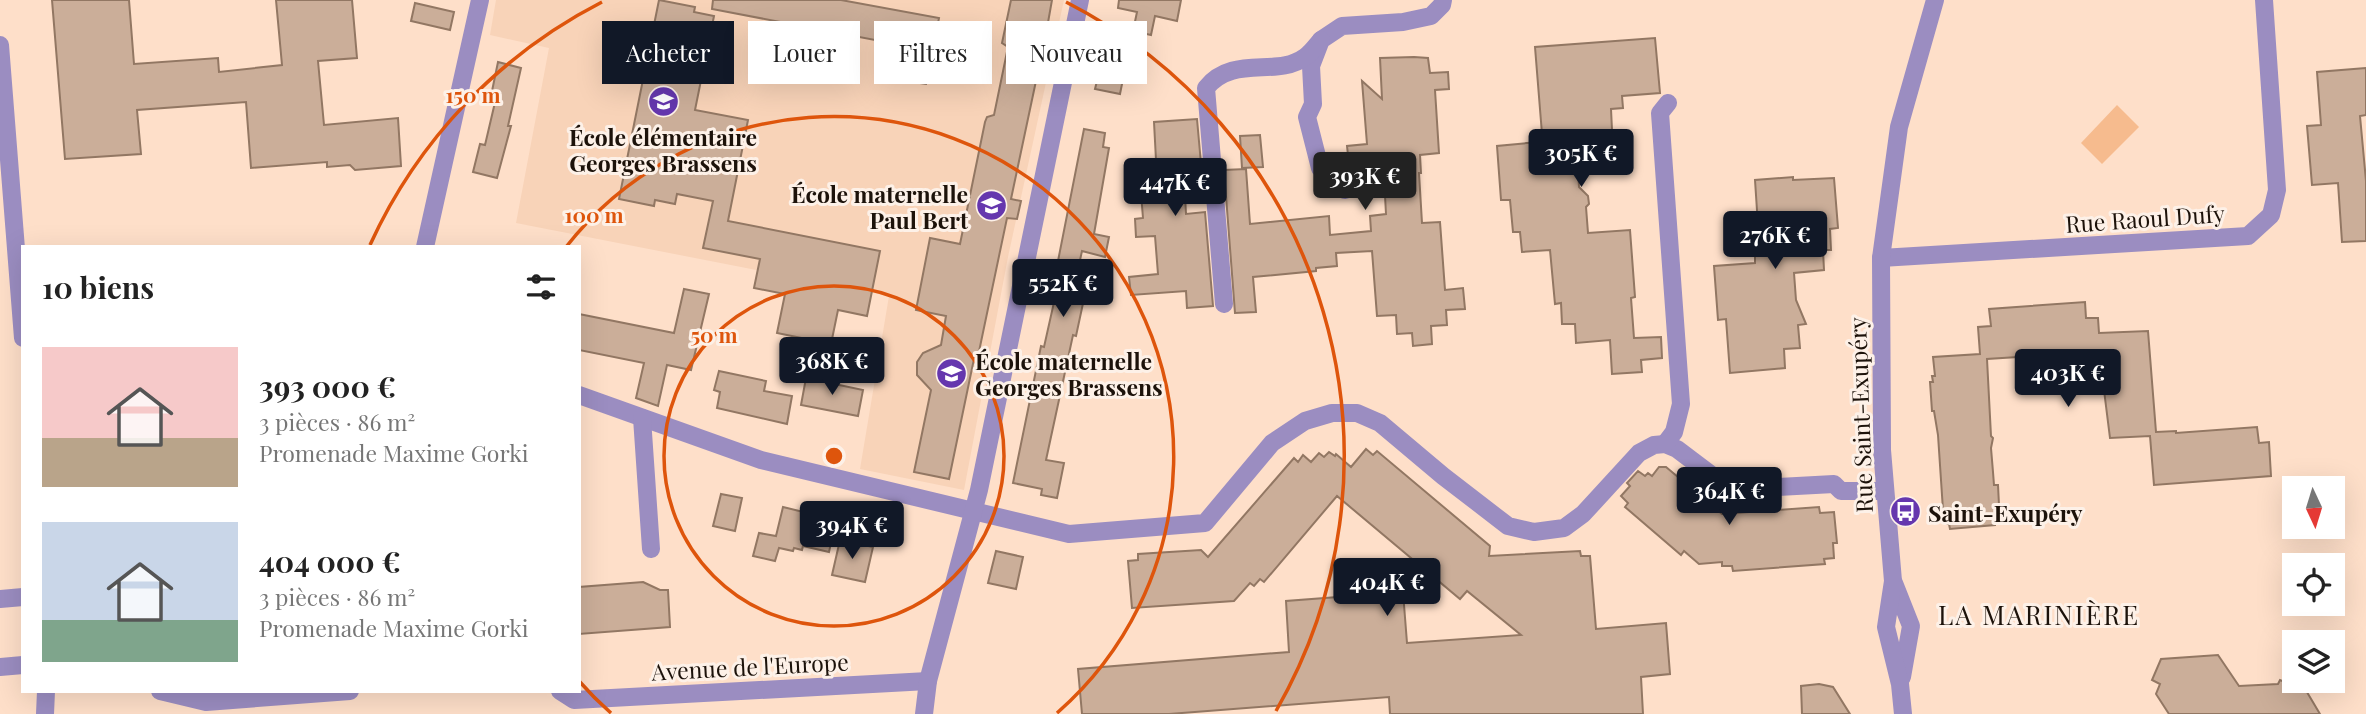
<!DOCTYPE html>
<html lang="fr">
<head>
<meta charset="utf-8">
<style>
  :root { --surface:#fff; --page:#f2f2f2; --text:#222; --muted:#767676; --accent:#111827 }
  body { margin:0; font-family:"Playfair Display",serif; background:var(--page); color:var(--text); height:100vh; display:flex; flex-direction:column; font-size:26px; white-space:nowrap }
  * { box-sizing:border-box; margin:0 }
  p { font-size:23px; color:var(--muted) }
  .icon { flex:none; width:38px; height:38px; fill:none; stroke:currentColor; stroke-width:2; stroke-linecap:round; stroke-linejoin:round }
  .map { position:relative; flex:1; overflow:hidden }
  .side { position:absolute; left:21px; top:245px; width:560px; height:448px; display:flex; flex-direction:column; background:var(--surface); border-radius:0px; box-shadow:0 7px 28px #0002 }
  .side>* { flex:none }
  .hud { position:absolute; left:602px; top:21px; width:665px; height:63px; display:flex; gap:14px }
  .needle { width:46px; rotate:176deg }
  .tools { position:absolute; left:2282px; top:476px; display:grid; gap:14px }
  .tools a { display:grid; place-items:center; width:63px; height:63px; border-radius:0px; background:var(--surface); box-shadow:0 7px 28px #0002; font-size:35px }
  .price { position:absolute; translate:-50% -60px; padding:0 16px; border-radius:7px; background:var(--accent); color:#fff; font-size:23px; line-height:46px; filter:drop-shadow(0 2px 4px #0008) }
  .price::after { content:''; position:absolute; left:50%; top:42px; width:21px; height:16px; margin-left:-10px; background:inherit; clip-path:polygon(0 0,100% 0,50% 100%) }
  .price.active { background:#222; color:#fff }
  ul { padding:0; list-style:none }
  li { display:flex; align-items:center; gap:21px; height:175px; padding:0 21px }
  li span { display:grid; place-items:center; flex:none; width:196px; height:140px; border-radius:0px; color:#555 }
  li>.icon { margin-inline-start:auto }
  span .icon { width:84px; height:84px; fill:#fffc; stroke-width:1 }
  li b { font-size:30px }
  h2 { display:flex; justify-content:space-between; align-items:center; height:84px; padding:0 21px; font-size:30px }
  .tag { padding:0 24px; border-radius:0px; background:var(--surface); box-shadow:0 7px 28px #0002; font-size:24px; line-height:63px }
  .tag.active { background:var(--accent); color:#fff }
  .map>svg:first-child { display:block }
  .built { fill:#f8d3b8 }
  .park { fill:#f6bb8e }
  .building { fill:#cbae99; stroke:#927763; stroke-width:2 }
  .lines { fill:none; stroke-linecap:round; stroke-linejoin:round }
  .street { stroke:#9b8dc1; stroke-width:18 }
  .ring { fill:none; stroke:#de550c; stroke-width:3.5 }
  .labels { text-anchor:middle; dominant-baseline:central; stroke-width:6; stroke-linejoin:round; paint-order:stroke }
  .poi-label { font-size:23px; font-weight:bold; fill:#1c120a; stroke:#fdf1e8; text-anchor:start }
  .street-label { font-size:23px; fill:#1c120a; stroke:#fdf1e8 }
  .quarter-label { font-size:26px; letter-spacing:2px; fill:#1c120a; stroke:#fdf1e8 }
  .centre { fill:#de550c; stroke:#fdf1e8; stroke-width:3.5 }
  .ring-label { font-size:21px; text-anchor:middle; font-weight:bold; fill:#de550c; stroke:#fdf1e8; stroke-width:6; stroke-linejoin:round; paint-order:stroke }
</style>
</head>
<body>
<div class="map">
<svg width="2366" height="714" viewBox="0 0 2366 714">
  <rect width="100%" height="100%" fill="#fedfc9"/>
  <polygon class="built" points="496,0 1064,0 1008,257 964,490 860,469 889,296 516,223 549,48 490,35"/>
  <polygon class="park" points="2117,105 2139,127 2102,164 2081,143"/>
  <g class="building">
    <polygon points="52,0 129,0 134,64 218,58 219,72 282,65 276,0 352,0 357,58 318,61 324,125 398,118 401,166 355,170 350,165 327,167 327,162 251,168 246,102 137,110 141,154 65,159"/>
    <polygon points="659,0 695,7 694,12 714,16 695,110 748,120 728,221 880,251 867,316 838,310 831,344 777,333 785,294 754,288 760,259 703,248 713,201 677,194 675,204 655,200 654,206 619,199"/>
    <polygon points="713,0 841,0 939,18 926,84 905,81 912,47 712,9"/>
    <polygon points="1011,0 1052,0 1044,45 1053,47 1050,64 1040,62 1011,199 1021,201 1017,219 1007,218 977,361 975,354 949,479 914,472 931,390 917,375 917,362 923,353 941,345 946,316 916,310 930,238 960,244 985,122 987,117 994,115 1008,47 1002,43"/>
    <polygon points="1119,0 1181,0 1177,21 1155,16 1151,35 1133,31 1137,12 1118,8"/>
    <polygon points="415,3 454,12 450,30 411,21"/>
    <polygon points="1655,38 1660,93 1622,96 1623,108 1611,109 1612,130 1604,131 1605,151 1577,153 1579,187 1588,196 1589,204 1586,207 1588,233 1630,230 1635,297 1631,298 1634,338 1661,337 1662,358 1641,360 1642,372 1612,374 1610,340 1576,343 1575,324 1562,324 1561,303 1555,304 1550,250 1522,252 1520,232 1513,232 1510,200 1501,200 1497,146 1538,142 1538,135 1542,134 1535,47"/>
    <polygon points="1414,57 1428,58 1430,73 1448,72 1449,89 1435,90 1439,153 1420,155 1421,173 1419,173 1422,223 1440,222 1445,290 1463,288 1465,309 1446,310 1447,325 1431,326 1432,344 1413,346 1412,333 1397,334 1396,315 1377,316 1372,251 1336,253 1337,266 1316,268 1316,271 1253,277 1256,312 1235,313 1224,170 1246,169 1250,224 1329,216 1330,235 1371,231 1370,216 1386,214 1384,177 1371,178 1370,163 1349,164 1347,146 1367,144 1362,81 1382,99 1380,58"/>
    <polygon points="498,62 521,68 508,126 511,126 497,178 473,172 480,144 485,145 496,98 491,96"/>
    <polygon points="1101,65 1125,69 1120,94 1095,89"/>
    <polygon points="2366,68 2366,115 2360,116 2366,181 2366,241 2342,242 2338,183 2312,185 2307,126 2321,125 2317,72"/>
    <polygon points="1197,119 1202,175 1184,177 1186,214 1205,212 1213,306 1187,308 1186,291 1131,295 1129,277 1158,274 1155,236 1136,237 1135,219 1143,218 1140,181 1149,180 1148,161 1156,160 1154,122"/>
    <polygon points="1084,129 1105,133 1103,147 1109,148 1094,234 1109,237 1105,257 1082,251 1073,292 1085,294 1076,336 1073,335 1046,460 1064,463 1057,498 1041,495 1042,489 1013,483 1041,346 1044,347 1063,262 1058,261"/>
    <polygon points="1260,135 1263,167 1242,168 1240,136"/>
    <polygon points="1793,177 1793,180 1834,178 1838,228 1830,229 1831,250 1823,250 1824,270 1794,273 1796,300 1806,324 1798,325 1800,348 1784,349 1785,368 1730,373 1726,319 1718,320 1714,266 1755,263 1755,256 1760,256 1755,180"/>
    <polygon points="684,289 709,294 691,370 667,365 658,406 636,398 644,363 579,350 579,314 674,333"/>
    <polygon points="2085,302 2086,318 2098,318 2099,333 2148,331 2156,432 2176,431 2176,433 2257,427 2259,443 2269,442 2271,476 2154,485 2150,436 2110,438 2103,382 2104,369 2100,369 2100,352 1987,359 1991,436 1993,438 1991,448 1993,472 1994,485 1998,485 1999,505 1996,506 1997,520 1995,520 1995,525 1950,529 1949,524 1947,524 1946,510 1943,510 1938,435 1934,411 1932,411 1930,382 1933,382 1932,376 1935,376 1933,357 1980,354 1978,327 1991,326 1989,309"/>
    <polygon points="719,371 766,381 764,391 792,396 787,424 717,408 720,392 714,390"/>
    <polygon points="806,378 863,390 858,416 801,405"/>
    <polygon points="1366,449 1373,455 1377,451 1490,546 1489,556 1580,551 1581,556 1590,556 1596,629 1666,623 1670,674 1641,677 1643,714 1390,714 1389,697 1169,714 1082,714 1078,669 1289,652 1286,601 1403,592 1407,643 1521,635 1467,591 1460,599 1337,496 1264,582 1260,579 1254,586 1250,583 1234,601 1132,608 1128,561 1138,560 1138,554 1201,550 1208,557 1294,458 1298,462 1303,455 1311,462 1319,453 1324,457 1329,452 1335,456 1336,454 1351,467"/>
    <polygon points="1659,467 1666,467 1722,514 1819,507 1820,513 1834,512 1837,543 1833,543 1834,558 1824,559 1825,564 1733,571 1732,566 1722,566 1722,562 1699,564 1684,551 1681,555 1625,507 1628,503 1621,496 1630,486 1627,483 1638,471 1645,476 1648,473 1652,476"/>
    <polygon points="721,494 742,498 735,531 713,526"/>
    <polygon points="783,507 836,520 829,552 803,546 802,550 794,548 793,551 779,548 775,561 753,556 759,533 776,536"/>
    <polygon points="840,540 873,547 865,582 832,575"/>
    <polygon points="996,551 1023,557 1016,589 988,583"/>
    <polygon points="643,582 660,590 668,590 670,627 579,634 579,587"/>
    <polygon points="2218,655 2239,686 2278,684 2280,680 2287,683 2301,682 2320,714 2169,714 2156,694 2160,684 2152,680 2161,659"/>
    <polygon points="1819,684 1833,687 1850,714 1802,714 1801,686"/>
  </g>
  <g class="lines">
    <g class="street">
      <polyline points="0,45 23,338"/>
      <polyline points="1345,190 1320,168 1307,117 1313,104 1311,66 1321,40 1342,26 1403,22 1431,16 1442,5 1443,0"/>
      <polyline points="425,247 480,0"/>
      <polyline points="1881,258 2248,236 2271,215 2277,190 2264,0"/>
      <path d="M 1224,304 L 1206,88 C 1233,54 1277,78 1305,57 C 1311,53 1316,46 1321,40"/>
      <polyline points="579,395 761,460 1069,534 1205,523 1272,443 1305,421 1332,413 1357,413 1380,423 1443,476 1508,526 1534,532 1564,528 1583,514 1639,453 1654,445 1665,444 1677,449 1722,483 1740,489 1834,484 1841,491 1885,491"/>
      <polyline points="642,418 651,549"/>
      <polyline points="1665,444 1674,432 1681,404 1660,113 1668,103"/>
      <polyline points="1894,583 1911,626 1902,677"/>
      <polyline points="0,599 23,597"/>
      <polyline points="0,667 23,665"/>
      <polyline points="160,691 206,702 350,691"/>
      <polyline points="560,691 574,700 928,681"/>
      <polyline points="45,714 46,691"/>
      <polyline points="924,714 928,681 979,490 1080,0"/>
      <polyline points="1903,714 1900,684 1886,627 1893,581 1882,450 1881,258 1899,127 1935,0"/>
    </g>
  </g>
  <g class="ring">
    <circle cx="834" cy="456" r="170"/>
    <path d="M611 713A340 340 0 0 1 579 681M566 247A340 340 0 1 1 1057 713"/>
    <path d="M370 245A510 510 0 0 1 602 2M1066 2A510 510 0 0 1 1276 711"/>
  </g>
  <defs>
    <symbol id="school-disc" viewBox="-11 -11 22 22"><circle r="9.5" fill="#6537ae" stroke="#fdf1e8"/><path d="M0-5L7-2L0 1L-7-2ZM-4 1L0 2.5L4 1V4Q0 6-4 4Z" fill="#fff"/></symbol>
    <symbol id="bus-disc" viewBox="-11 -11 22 22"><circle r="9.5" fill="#6537ae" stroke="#fdf1e8"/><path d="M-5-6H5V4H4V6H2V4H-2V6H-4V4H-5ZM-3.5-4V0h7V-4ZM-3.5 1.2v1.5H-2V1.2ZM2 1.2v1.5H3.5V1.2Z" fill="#fff"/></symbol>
  </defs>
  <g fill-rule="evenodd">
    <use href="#school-disc" x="646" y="84" width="35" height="35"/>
    <use href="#school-disc" x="974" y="188" width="35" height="35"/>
    <use href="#school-disc" x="934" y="356" width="35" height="35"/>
    <use href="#bus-disc" x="1888" y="494" width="35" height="35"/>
  </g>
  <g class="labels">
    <g class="poi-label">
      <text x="663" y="136" text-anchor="middle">École élémentaire<tspan x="663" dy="26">Georges Brassens</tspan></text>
      <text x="968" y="193" text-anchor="end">École maternelle<tspan x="968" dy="26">Paul Bert</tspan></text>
      <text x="975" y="360">École maternelle<tspan x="975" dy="26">Georges Brassens</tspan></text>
      <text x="1928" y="512">Saint-Exupéry</text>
    </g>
    <g class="street-label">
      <text transform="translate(2145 218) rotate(-4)">Rue Raoul Dufy</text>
      <text transform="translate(1860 415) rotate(-92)">Rue Saint-Exupéry</text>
      <text transform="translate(750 666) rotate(-3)">Avenue de l'Europe</text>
    </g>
    <g class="quarter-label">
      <text x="2039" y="614">LA MARINIÈRE</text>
    </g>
  </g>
  <circle cx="834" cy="456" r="10" class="centre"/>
  <g class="ring-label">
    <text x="473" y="103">150 m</text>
    <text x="594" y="223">100 m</text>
    <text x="714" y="343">50 m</text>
  </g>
</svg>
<div class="tools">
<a><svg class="needle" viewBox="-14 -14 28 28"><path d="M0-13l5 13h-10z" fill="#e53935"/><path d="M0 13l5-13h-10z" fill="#767676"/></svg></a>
<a><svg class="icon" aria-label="locate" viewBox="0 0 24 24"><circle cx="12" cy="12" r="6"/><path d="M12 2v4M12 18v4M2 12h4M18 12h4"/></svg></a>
<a><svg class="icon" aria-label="layers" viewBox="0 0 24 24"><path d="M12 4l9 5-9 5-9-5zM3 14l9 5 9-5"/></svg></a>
</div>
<b class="price" style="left:1581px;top:189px">305K €</b>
<b class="price active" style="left:1365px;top:212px">393K €</b>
<b class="price" style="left:1175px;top:218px">447K €</b>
<b class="price" style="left:1775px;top:271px">276K €</b>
<b class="price" style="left:1063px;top:319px">552K €</b>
<b class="price" style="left:832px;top:397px">368K €</b>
<b class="price" style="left:2068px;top:409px">403K €</b>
<b class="price" style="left:1729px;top:527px">364K €</b>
<b class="price" style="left:852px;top:561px">394K €</b>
<b class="price" style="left:1387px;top:618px">404K €</b>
<div class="hud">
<a class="tag active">Acheter</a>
<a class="tag">Louer</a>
<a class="tag">Filtres</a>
<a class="tag">Nouveau</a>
</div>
<section class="side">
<h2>10 biens<svg class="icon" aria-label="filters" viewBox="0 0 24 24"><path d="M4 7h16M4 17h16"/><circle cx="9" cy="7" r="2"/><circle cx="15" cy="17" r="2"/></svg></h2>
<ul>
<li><span style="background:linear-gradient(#f6c9c9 65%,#b9a48a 0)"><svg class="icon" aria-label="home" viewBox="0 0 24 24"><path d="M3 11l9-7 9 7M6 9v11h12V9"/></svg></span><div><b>393 000 €</b><p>3 pièces · 86 m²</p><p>Promenade Maxime Gorki</p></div></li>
<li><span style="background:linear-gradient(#c9d6e8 70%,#7fa58c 0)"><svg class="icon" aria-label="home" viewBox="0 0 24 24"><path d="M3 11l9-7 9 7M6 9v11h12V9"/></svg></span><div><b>404 000 €</b><p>3 pièces · 86 m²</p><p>Promenade Maxime Gorki</p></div></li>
</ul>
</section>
</div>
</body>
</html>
